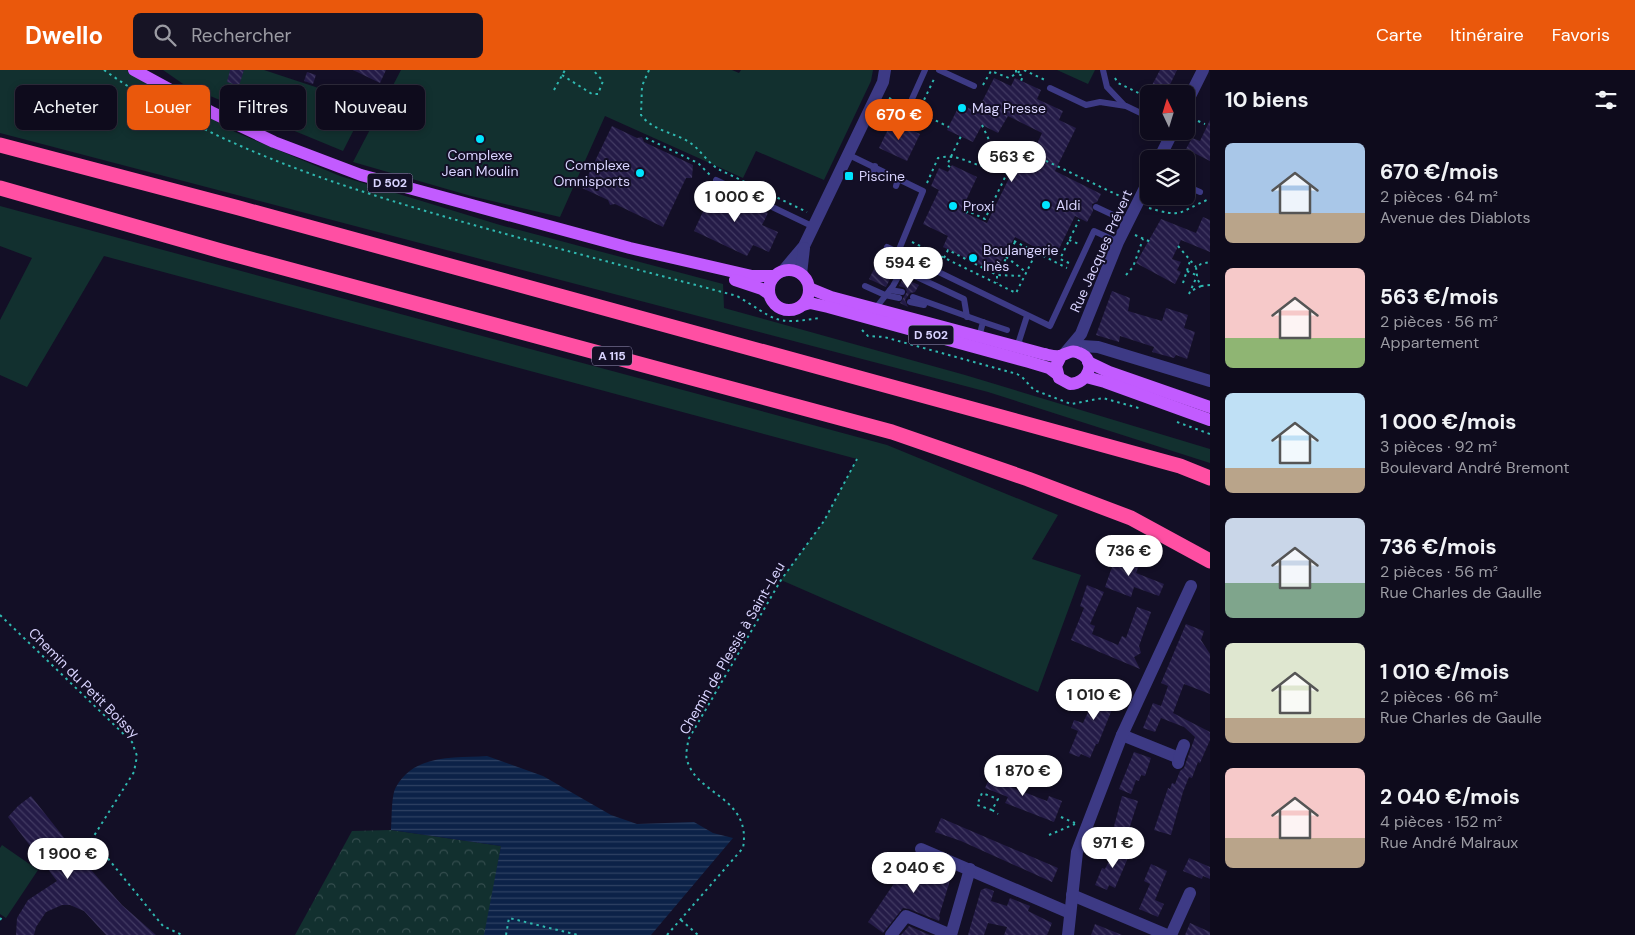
<!DOCTYPE html>
<html lang="fr">
<head>
<meta charset="utf-8">
<style>
  :root { --surface:#0e0b1c; --page:#171425; --text:#f1f3f6; --muted:#9b9ba3; --line:#2e2b3b; --accent:#ea580c }
  body { margin:0; font-family:"DM Sans",sans-serif; background:var(--page); color:var(--text); height:100vh; display:flex; flex-direction:column; font-size:19px; white-space:nowrap }
  * { box-sizing:border-box; margin:0 }
  p { font-size:16px; color:var(--muted) }
  .icon { flex:none; width:28px; height:28px; fill:none; stroke:currentColor; stroke-width:2; stroke-linecap:round; stroke-linejoin:round }
  .map { position:relative; flex:1; overflow:hidden }
  .side { display:flex; flex-direction:column; background:var(--surface); width:425px }
  .side>* { flex:none }
  .hud { position:absolute; left:15px; top:15px; width:475px; height:45px; display:flex; gap:10px }
  .needle { width:32px; rotate:356deg }
  .fabs { position:absolute; left:1140px; top:15px; display:grid; gap:10px }
  .fabs a { display:grid; place-items:center; width:55px; height:55px; border-radius:8px; background:var(--surface); box-shadow:0 2px 8px #0003,0 0 0 1px var(--line); font-size:25px }
  .price { position:absolute; translate:-50% -42px; padding:0 11px; border-radius:18px; background:#fff; color:#222; font-size:16px; line-height:32px; filter:drop-shadow(0 1px 2px #0008) }
  .price::after { content:''; position:absolute; left:50%; top:30px; width:15px; height:11px; margin-left:-8px; background:inherit; clip-path:polygon(0 0,100% 0,50% 100%) }
  .price.selected { background:var(--accent); color:#fff }
  ul { padding:0; list-style:none }
  li { display:flex; align-items:center; gap:15px; height:125px; padding:0 15px }
  li span { display:grid; place-items:center; flex:none; width:140px; height:100px; border-radius:8px; color:#555 }
  li>.icon { margin-inline-start:auto }
  span .icon { width:60px; height:60px; fill:#fffc; stroke-width:1 }
  li b { font-size:21px }
  h2 { display:flex; justify-content:space-between; align-items:center; height:60px; padding:0 15px; font-size:21px }
  .tag { padding:0 18px; border-radius:8px; background:var(--surface); box-shadow:0 2px 8px #0003,0 0 0 1px var(--line); font-size:18px; line-height:45px }
  .tag.selected { background:var(--accent); color:#fff }
  header { display:flex; align-items:center; gap:30px; box-sizing:border-box; height:70px; padding:0 25px; background:var(--accent); color:#fff }
  header strong { font-size:24px }
  nav { display:flex; gap:28px; margin-inline-start:auto; font-size:18px }
  .search { width:350px; height:45px; background:var(--page); display:flex; align-items:center; gap:12px; box-sizing:border-box; padding:0 18px; border-radius:8px; color:var(--muted); font-size:19px }
  main { display:flex; flex:1; min-height:0 }
  .map>svg:first-child { display:block }
  .green { fill:#12302f }
  .forest { fill:url(#forest-crowns) }
  .water { fill:url(#water-rules) }
  .building { fill:url(#building-back-hatch) }
  .lines { fill:none; stroke-linecap:round; stroke-linejoin:round }
  .path { stroke:#2fb8b0; stroke-width:2; stroke-dasharray:2.5 4; stroke-linecap:butt }
  .lane { stroke:#3d3a85; stroke-width:6 }
  .street { stroke:#3d3a85; stroke-width:12 }
  .primary { stroke:#c25bff; stroke-width:12 }
  .highway { stroke:#ff4fa3; stroke-width:15 }
  .poi-dot { fill:#00e5ff; stroke:#130f26; stroke-width:2 }
  .labels { text-anchor:middle; dominant-baseline:central; stroke-width:4; stroke-linejoin:round; paint-order:stroke }
  .shield { fill:#130f26; stroke:#9e99be; stroke-width:1 }
  .shield-label { font-size:12px; font-weight:bold; fill:#d9d4ff }
  .poi-label { font-size:14px; fill:#d9d4ff; stroke:#130f26; text-anchor:start }
  .street-label { font-size:14px; fill:#d9d4ff; stroke:#130f26 }
</style>
</head>
<body>
<header>
<strong>Dwello</strong>
<div class="search"><svg class="icon" aria-label="search" viewBox="0 0 24 24"><circle cx="10" cy="10" r="6"/><path d="M15 15l6 6"/></svg>Rechercher</div>
<nav><a>Carte</a><a>Itinéraire</a><a>Favoris</a></nav>
</header>
<main>
<div class="map">
<svg width="1210" height="865" viewBox="0 0 1210 865">
  <defs>
    <pattern id="forest-crowns" width="20" height="18" patternUnits="userSpaceOnUse" patternTransform="scale(1.25)"><rect width="20" height="18" fill="#12302f"/><path d="M2 6a3 3 0 1 1 6 0M12 15a3 3 0 1 1 6 0" fill="none" stroke="#344d4e"/></pattern>
    <pattern id="water-rules" width="6" height="5" patternUnits="userSpaceOnUse" patternTransform="scale(1.25)"><rect width="6" height="5" fill="#0c2248"/><path d="M0 2.5h6" fill="none" stroke="#2f4163"/></pattern>
    <pattern id="building-back-hatch" width="6" height="6" patternUnits="userSpaceOnUse" patternTransform="scale(1.25)"><rect width="6" height="6" fill="#241b47"/><path d="M-1 5l2 2M0 0l6 6M5-1l2 2" fill="none" stroke="#433b63"/></pattern>
  </defs>
  <rect width="100%" height="100%" fill="#130f26"/>
  <g class="green">
    <polygon points="0,0 127,0 235,62 340,106 500,155 723,214 724,238 965,305 1210,379 1210,393 988,322 0,63"/>
    <polygon points="163,0 264,0 367,34 343,81 186,16"/>
    <polygon points="401,0 732,0 739,3 741,0 873,0 871,11 824,110 756,81 743,108 605,46 560,147 471,126 353,92"/>
    <polygon points="1057,0 1095,0 1088,14"/>
    <polygon points="0,136 887,375 1058,445 1032,489 1081,505 1038,622 781,510 824,451 857,389 104,186 27,317 0,305 0,250 32,188 0,176"/>
    <polygon points="2,775 38,800 6,848 0,844 0,778"/>
  </g>
  <polygon class="forest" points="391,760 501,776 486,865 295,865 352,761"/>
  <path class="water" d="M 487,686 L 543,706 L 611,745 L 637,754 L 694,752 L 713,763 L 733,768 L 651,865 L 484,865 L 501,776 L 391,760 C 392,750 391,725 396,717 C 414,684 454,688 487,686 Z"/>
  <g class="building">
    <polygon points="230,0 244,0 239,16 227,12"/>
    <polygon points="353,0 386,0 380,13"/>
    <polygon points="1160,0 1177,0 1167,21 1165,20 1163,24 1150,19"/>
    <polygon points="307,2 316,5 313,14 304,11"/>
    <polygon points="994,8 1011,16 1015,8 1041,20 1037,29 1063,41 1059,50 1076,58 1055,101 1101,124 1097,132 1092,134 1093,141 1087,152 1075,146 1055,187 1015,167 995,202 943,177 948,166 923,154 939,120 931,116 939,98 948,102 952,95 977,107 961,141 987,153 1021,84 1030,89 1042,63 1008,46 998,63 982,55 973,72 947,60 960,34 977,42"/>
    <polygon points="1210,50 1210,91 1186,79 1192,68 1200,71"/>
    <polygon points="892,51 920,64 907,91 879,78"/>
    <polygon points="612,56 637,68 642,67 644,72 693,95 692,108 686,108 663,157 615,134 610,135 608,130 582,118"/>
    <polygon points="712,116 768,143 762,155 778,162 769,182 753,175 747,186 694,161 706,135 703,134"/>
    <polygon points="1203,147 1210,150 1210,182 1181,170 1172,189 1181,192 1177,200 1181,202 1175,214 1136,193 1161,149 1196,163"/>
    <polygon points="881,185 898,193 886,217 869,209"/>
    <polygon points="903,208 919,215 915,222 910,223 905,230 908,237 900,233 907,222 905,218 899,216"/>
    <polygon points="1112,221 1130,228 1128,241 1162,251 1166,238 1188,245 1184,258 1195,262 1187,289 1176,285 1174,288 1152,282 1154,277 1120,266 1119,272 1096,265"/>
    <polygon points="1109,482 1140,493 1136,503 1164,514 1159,526 1134,517 1131,527 1105,517 1112,497 1104,495"/>
    <polygon points="1087,515 1104,522 1090,554 1095,556 1092,564 1118,575 1122,566 1126,568 1137,537 1151,542 1139,576 1141,583 1134,587 1140,599 1071,570 1084,538 1080,536"/>
    <polygon points="1186,554 1204,561 1201,570 1210,584 1210,624 1184,614 1173,643 1210,662 1210,670 1200,693 1198,692 1192,708 1189,707 1183,722 1171,765 1154,760 1168,718 1170,719 1172,713 1175,714 1180,701 1184,698 1195,667 1184,657 1161,648 1155,662 1143,658 1153,633 1161,636 1168,616 1161,613"/>
    <polygon points="1097,612 1119,622 1098,674 1096,674 1090,688 1081,684 1079,687 1069,683 1078,661 1071,658 1074,650 1083,653 1094,629 1091,628"/>
    <polygon points="1134,682 1151,688 1145,706 1141,705 1139,711 1136,710 1131,724 1119,719"/>
    <polygon points="994,697 1011,703 1006,715 1047,731 1049,726 1062,731 1054,752 1005,733 1008,727 985,718"/>
    <polygon points="31,726 77,784 122,835 156,865 106,865 84,841 70,835 62,835 46,842 36,857 34,865 16,865 17,848 28,830 57,811 8,747 18,736"/>
    <polygon points="1122,726 1138,731 1126,769 1112,764"/>
    <polygon points="941,748 1058,798 1052,812 961,771 935,762"/>
    <polygon points="1117,775 1131,781 1115,818 1109,815 1107,820 1095,815 1102,798 1105,799"/>
    <polygon points="913,788 952,804 939,846 940,847 939,851 909,839 903,838 883,863 868,852 901,803 905,804"/>
    <polygon points="1189,788 1210,797 1210,809 1203,806 1202,809 1183,801"/>
    <polygon points="1151,794 1167,801 1155,830 1164,834 1158,847 1139,839 1150,814 1144,811"/>
    <polygon points="986,818 994,821 991,831 1007,836 1010,828 1030,836 1028,841 1052,853 1047,865 1004,865 1007,857 988,853 984,865 968,865 981,820"/>
    <polygon points="1190,853 1210,862 1210,865 1185,865"/>
    <polygon points="1095,854 1122,865 1091,865"/>
    <polygon points="909,856 930,865 901,865"/>
  </g>
  <g class="lines">
    <g class="path">
      <path d="M 104,0 C 207,73 326,112 446,147 C 542,175 640,200 737,226 C 775,248 772,256 819,248"/>
      <path d="M 649,0 L 642,16 L 641,45 C 653,61 673,62 689,72 C 699,78 707,92 718,99 L 807,142"/>
      <polyline points="1016,0 1016,3 1023,6 1021,11"/>
      <polyline points="1024,0 1047,11"/>
      <polyline points="562,5 592,24 598,24 603,11 593,0"/>
      <polyline points="1115,8 1118,13 1149,28"/>
      <polyline points="983,15 991,1 1009,8 1022,0"/>
      <polyline points="554,20 565,0"/>
      <polyline points="889,28 949,57"/>
      <polyline points="1186,46 1205,54"/>
      <polyline points="982,55 998,89 1010,95"/>
      <polyline points="910,59 935,7"/>
      <polyline points="646,68 698,93 710,105"/>
      <polyline points="1040,88 1126,129"/>
      <polyline points="950,97 947,95 961,66"/>
      <path d="M 927,113 L 938,88 C 965,81 977,105 1010,95"/>
      <path d="M 1149,138 C 1183,148 1177,143 1207,130"/>
      <polyline points="966,143 968,141 985,149 1019,78 1032,84"/>
      <polyline points="1135,165 1151,172"/>
      <polyline points="1069,170 1079,174"/>
      <polyline points="1014,171 1067,198"/>
      <polyline points="912,172 1016,223 1036,183"/>
      <polyline points="1015,172 997,205 1024,206"/>
      <polyline points="1178,176 1196,197"/>
      <polyline points="1006,187 1026,202"/>
      <polyline points="944,188 948,180 997,205 997,213"/>
      <polyline points="1069,193 1060,189 1079,150"/>
      <polyline points="1187,201 1196,205"/>
      <polyline points="1126,205 1133,197 1143,169"/>
      <polyline points="1183,213 1190,191"/>
      <polyline points="1201,216 1210,215"/>
      <polyline points="1193,220 1201,216 1197,208"/>
      <polyline points="1189,224 1197,206 1196,197 1201,194 1210,192"/>
      <polyline points="862,260 868,266 884,267 1017,304 1022,307 1034,320 1071,334 1103,328 1142,339"/>
      <polyline points="1177,352 1210,364"/>
      <polyline points="0,545 132,672 137,686 134,702 92,769 163,856 182,865"/>
      <polyline points="992,740 977,735 982,723 998,729 992,740 998,744"/>
      <polyline points="1061,747 1075,753"/>
      <polyline points="1049,765 1075,754"/>
      <polyline points="0,850 2,847"/>
      <polyline points="681,850 698,865"/>
      <polyline points="506,865 509,848 578,865"/>
      <path d="M 667,865 L 743,778 C 752,727 696,725 687,690 C 685,684 688,676 688,670 L 781,510 L 824,451 L 857,389"/>
    </g>
    <g class="lane">
      <polyline points="939,0 974,16"/>
      <polyline points="1103,0 1107,17 1124,35"/>
      <polyline points="1050,18 1086,35 1100,32 1126,36 1149,47"/>
      <polyline points="912,29 925,0"/>
      <polyline points="849,85 923,121 898,182"/>
      <polyline points="872,105 875,96"/>
      <polyline points="716,110 814,157"/>
      <polyline points="896,116 899,107"/>
      <polyline points="1186,116 1200,122"/>
      <polyline points="1096,137 1128,152"/>
      <polyline points="887,177 1050,256 1094,161 1118,172"/>
      <polyline points="865,216 885,225 899,228"/>
      <polyline points="890,220 902,222"/>
      <polyline points="913,227 983,252 979,267"/>
      <polyline points="910,232 924,235"/>
      <polyline points="875,239 893,216 902,200 964,229 967,247"/>
      <polyline points="983,252 1007,260"/>
      <polyline points="1022,277 1019,271 1027,246"/>
    </g>
    <g class="street">
      <polyline points="1186,34 1203,0"/>
      <polyline points="1159,89 1173,61"/>
      <polyline points="783,201 804,176 883,12 885,0"/>
      <polyline points="801,204 804,178"/>
      <polyline points="1082,276 1098,277 1210,311"/>
      <polyline points="1065,283 1081,264 1118,172 1149,110"/>
      <polyline points="1122,665 1179,688 1178,693"/>
      <polyline points="1179,688 1184,675"/>
      <polyline points="921,779 1070,843"/>
      <polyline points="1072,825 1167,865"/>
      <polyline points="891,865 906,846 951,865"/>
      <polyline points="951,865 970,799"/>
      <polyline points="1068,865 1077,782 1122,665 1191,516"/>
      <polyline points="1171,865 1190,823"/>
    </g>
    <g class="primary">
      <polyline points="134,0 213,43 274,72 361,105 630,178 752,206 774,206"/>
      <circle cx="789" cy="220" r="20"/>
      <polyline points="735,210 762,219 769,224"/>
      <path d="M 809,218 L 831,227 L 1044,284 C 1049,285 1055,287 1060,286 C 1067,284 1071,279 1079,283 C 1098,290 1088,314 1070,314 L 1059,308 L 1056,296 L 1061,286"/>
      <polyline points="803,235 810,233 828,237 1029,292 1049,298 1057,304"/>
      <polyline points="1088,292 1109,302 1210,337"/>
      <polyline points="1086,307 1105,312 1210,350"/>
    </g>
    <g class="highway">
      <polyline points="0,75 239,138 1180,396 1210,408"/>
      <polyline points="0,118 221,181 892,362 1028,409 1131,448 1210,491"/>
    </g>
  </g>
  <g class="poi-dot">
    <circle cx="962" cy="38" r="5"/>
    <circle cx="480" cy="69" r="5"/>
    <circle cx="640" cy="103" r="5"/>
    <rect x="844" y="101" width="10" height="10" rx="2.5"/>
    <circle cx="1046" cy="135" r="5"/>
    <circle cx="953" cy="136" r="5"/>
    <circle cx="973" cy="188" r="5"/>
  </g>
  <g class="labels">
    <g class="shield">
      <rect x="367.5" y="103.5" width="45" height="19" rx="4"/>
      <rect x="908.5" y="255.5" width="45" height="19" rx="4"/>
      <rect x="592" y="276.5" width="40" height="19" rx="4"/>
    </g>
    <g class="shield-label">
      <text x="390" y="113">D 502</text>
      <text x="931" y="265">D 502</text>
      <text x="612" y="286">A 115</text>
    </g>
    <g class="poi-label">
      <text x="972" y="38">Mag Presse</text>
      <text x="480" y="85" text-anchor="middle">Complexe<tspan x="480" dy="16">Jean Moulin</tspan></text>
      <text x="630" y="95" text-anchor="end">Complexe<tspan x="630" dy="16">Omnisports</tspan></text>
      <text x="859" y="106">Piscine</text>
      <text x="1056" y="135">Aldi</text>
      <text x="963" y="136">Proxi</text>
      <text x="983" y="180">Boulangerie<tspan x="983" dy="16">Inès</tspan></text>
    </g>
    <g class="street-label">
      <text transform="translate(1101 181) rotate(-66)">Rue Jacques Prévert</text>
      <text transform="translate(732 578) rotate(-60)">Chemin de Plessis à Saint-Leu</text>
      <text transform="translate(84 613) rotate(45)">Chemin du Petit Boissy</text>
    </g>
  </g>
</svg>
<div class="fabs">
<a><svg class="needle" viewBox="-14 -14 28 28"><path d="M0-13l5 13h-10z" fill="#e53935"/><path d="M0 13l5-13h-10z" fill="#9b9ba3"/></svg></a>
<a><svg class="icon" aria-label="layers" viewBox="0 0 24 24"><path d="M12 4l9 5-9 5-9-5zM3 14l9 5 9-5"/></svg></a>
</div>
<b class="price selected" style="left:899px;top:71px">670 €</b>
<b class="price" style="left:1012px;top:113px">563 €</b>
<b class="price" style="left:735px;top:153px">1 000 €</b>
<b class="price" style="left:908px;top:219px">594 €</b>
<b class="price" style="left:1129px;top:507px">736 €</b>
<b class="price" style="left:1094px;top:651px">1 010 €</b>
<b class="price" style="left:1023px;top:727px">1 870 €</b>
<b class="price" style="left:1113px;top:799px">971 €</b>
<b class="price" style="left:68px;top:810px">1 900 €</b>
<b class="price" style="left:914px;top:824px">2 040 €</b>
<div class="hud">
<a class="tag">Acheter</a>
<a class="tag selected">Louer</a>
<a class="tag">Filtres</a>
<a class="tag">Nouveau</a>
</div>
</div>
<section class="side">
<h2>10 biens<svg class="icon" aria-label="filters" viewBox="0 0 24 24"><path d="M4 7h16M4 17h16"/><circle cx="9" cy="7" r="2"/><circle cx="15" cy="17" r="2"/></svg></h2>
<ul>
<li><span style="background:linear-gradient(#a9c7e8 70%,#b9a48a 0)"><svg class="icon" aria-label="home" viewBox="0 0 24 24"><path d="M3 11l9-7 9 7M6 9v11h12V9"/></svg></span><div><b>670 €/mois</b><p>2 pièces · 64 m²</p><p>Avenue des Diablots</p></div></li>
<li><span style="background:linear-gradient(#f6c9c9 70%,#8fb573 0)"><svg class="icon" aria-label="home" viewBox="0 0 24 24"><path d="M3 11l9-7 9 7M6 9v11h12V9"/></svg></span><div><b>563 €/mois</b><p>2 pièces · 56 m²</p><p>Appartement</p></div></li>
<li><span style="background:linear-gradient(#bfe0f5 75%,#b9a48a 0)"><svg class="icon" aria-label="home" viewBox="0 0 24 24"><path d="M3 11l9-7 9 7M6 9v11h12V9"/></svg></span><div><b>1 000 €/mois</b><p>3 pièces · 92 m²</p><p>Boulevard André Bremont</p></div></li>
<li><span style="background:linear-gradient(#c9d6e8 65%,#7fa58c 0)"><svg class="icon" aria-label="home" viewBox="0 0 24 24"><path d="M3 11l9-7 9 7M6 9v11h12V9"/></svg></span><div><b>736 €/mois</b><p>2 pièces · 56 m²</p><p>Rue Charles de Gaulle</p></div></li>
<li><span style="background:linear-gradient(#dfe7d0 75%,#b9a48a 0)"><svg class="icon" aria-label="home" viewBox="0 0 24 24"><path d="M3 11l9-7 9 7M6 9v11h12V9"/></svg></span><div><b>1 010 €/mois</b><p>2 pièces · 66 m²</p><p>Rue Charles de Gaulle</p></div></li>
<li><span style="background:linear-gradient(#f6c9c9 70%,#b9a48a 0)"><svg class="icon" aria-label="home" viewBox="0 0 24 24"><path d="M3 11l9-7 9 7M6 9v11h12V9"/></svg></span><div><b>2 040 €/mois</b><p>4 pièces · 152 m²</p><p>Rue André Malraux</p></div></li>
</ul>
</section>
</main>
</body>
</html>
